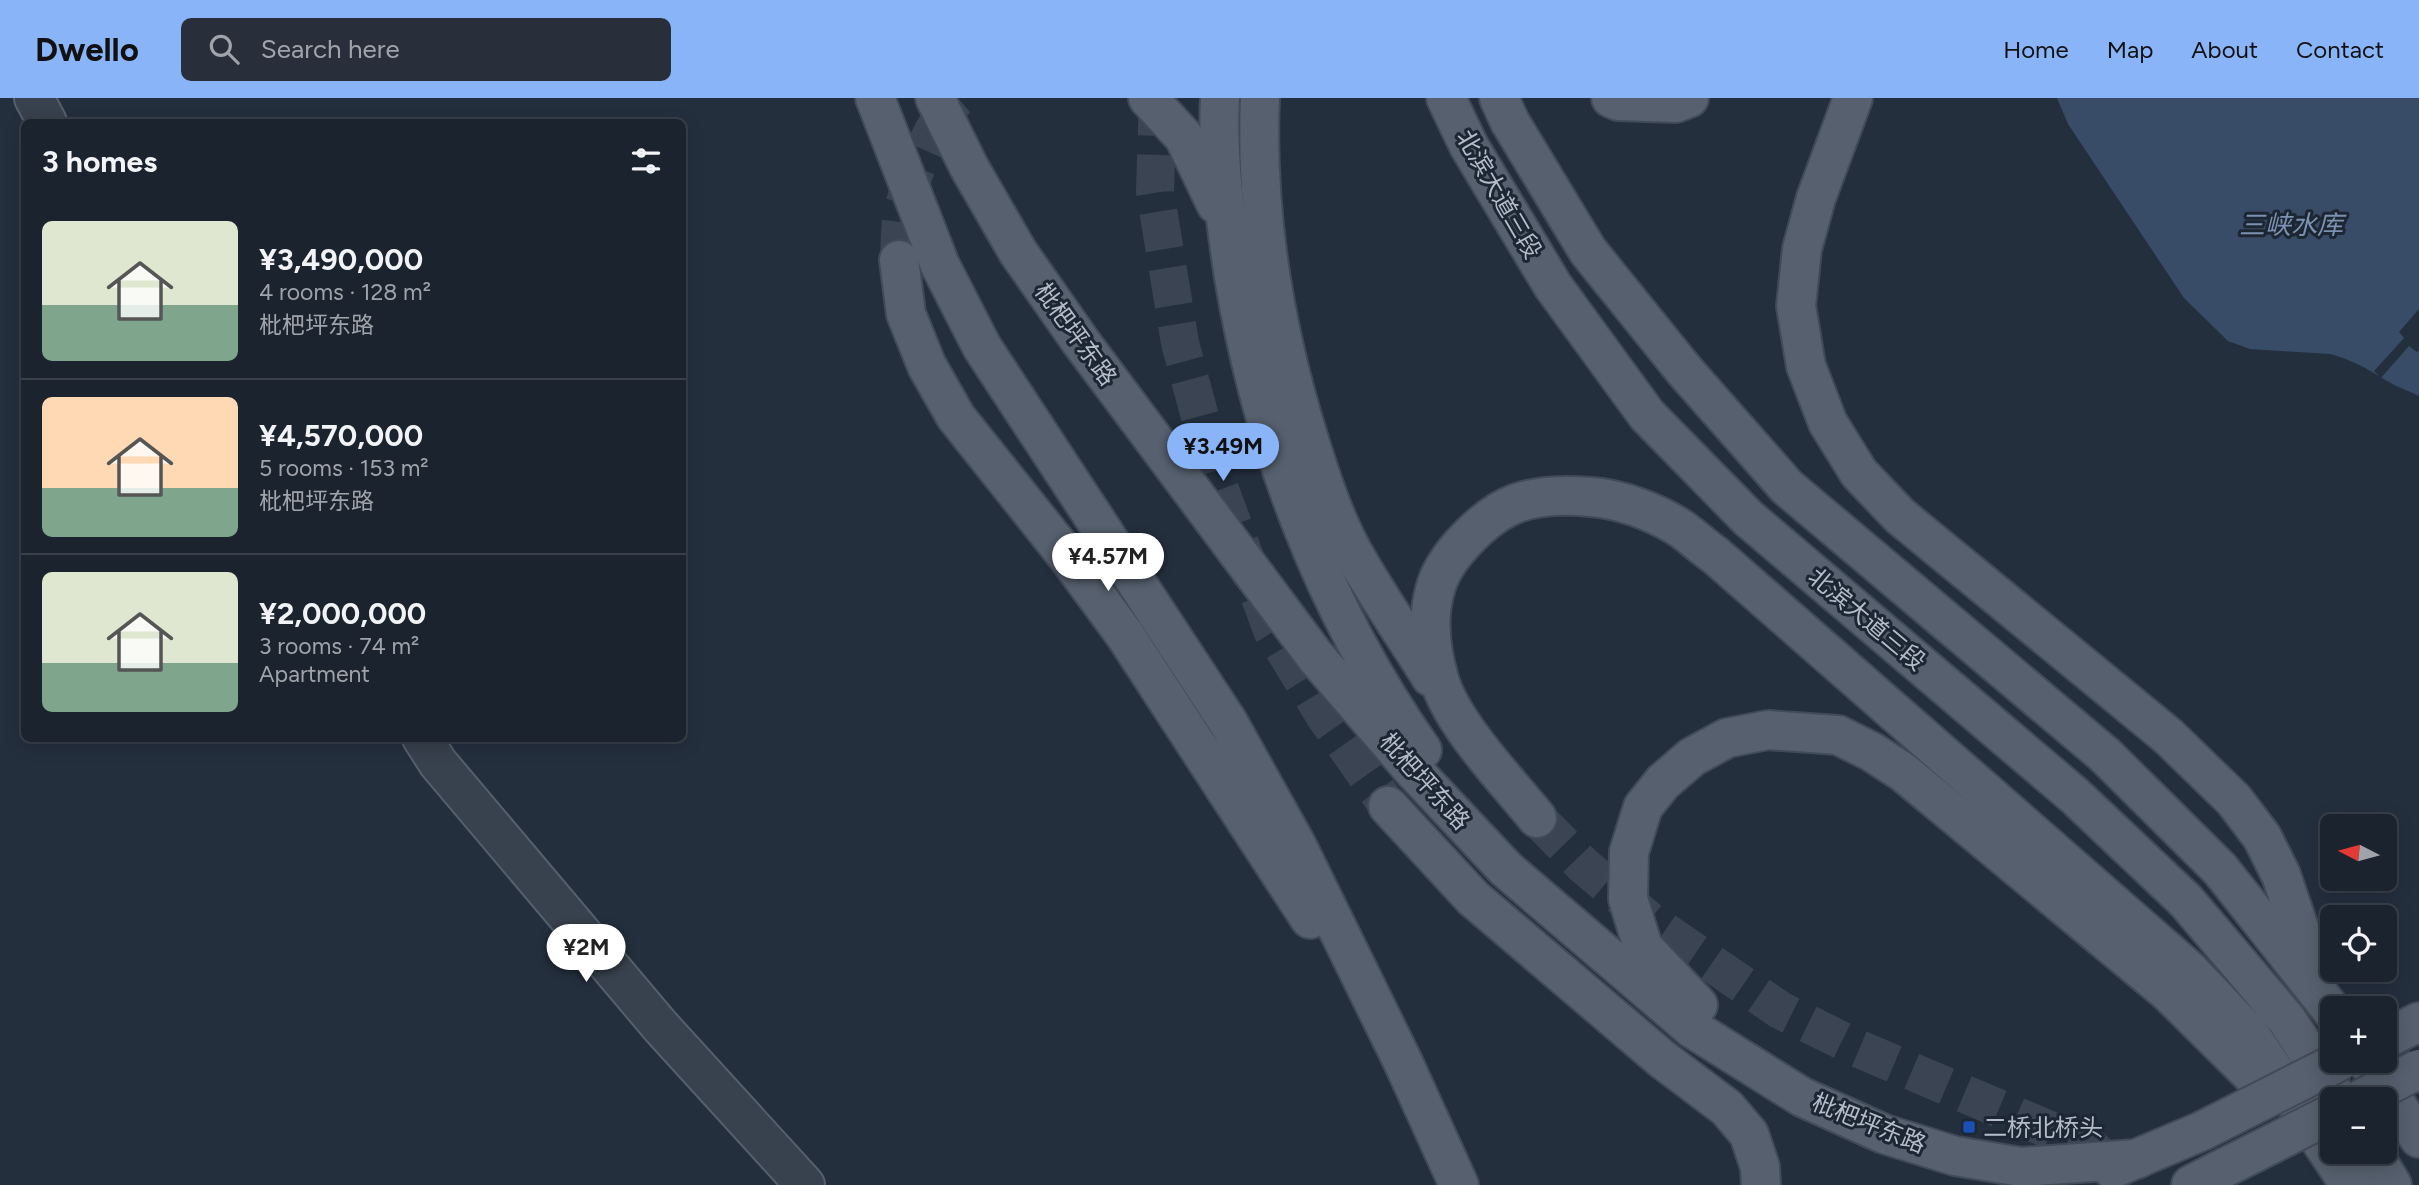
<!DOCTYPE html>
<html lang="en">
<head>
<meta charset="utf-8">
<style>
  :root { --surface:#1b232e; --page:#282f3a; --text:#f1f3f6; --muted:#a0a4aa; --line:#39404a; --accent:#8ab4f8 }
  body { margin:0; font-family:Figtree,"Noto Sans SC",sans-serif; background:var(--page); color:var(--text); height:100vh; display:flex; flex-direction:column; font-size:26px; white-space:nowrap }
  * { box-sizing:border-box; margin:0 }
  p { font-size:23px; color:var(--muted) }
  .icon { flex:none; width:38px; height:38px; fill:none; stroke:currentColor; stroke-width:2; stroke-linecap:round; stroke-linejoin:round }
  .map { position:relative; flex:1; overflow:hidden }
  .panel { position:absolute; left:21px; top:21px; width:665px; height:623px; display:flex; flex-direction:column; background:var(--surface); border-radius:10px; box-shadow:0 4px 18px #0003,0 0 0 2px var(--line) }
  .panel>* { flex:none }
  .needle { width:46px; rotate:276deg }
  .fabs { position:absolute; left:2320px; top:716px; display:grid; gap:14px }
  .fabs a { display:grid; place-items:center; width:77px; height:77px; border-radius:10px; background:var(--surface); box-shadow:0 4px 18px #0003,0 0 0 2px var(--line); font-size:35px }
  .price { position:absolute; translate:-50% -60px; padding:0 16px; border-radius:24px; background:#fff; color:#222; font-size:23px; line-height:46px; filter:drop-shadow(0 2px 4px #0008) }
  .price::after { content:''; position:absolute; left:50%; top:42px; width:21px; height:16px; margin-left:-10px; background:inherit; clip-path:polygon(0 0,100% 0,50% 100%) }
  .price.active { background:var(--accent); color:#111 }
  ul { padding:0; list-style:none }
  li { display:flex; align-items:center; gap:21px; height:175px; padding:0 21px }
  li+li { border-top:2px solid var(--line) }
  li span { display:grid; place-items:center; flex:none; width:196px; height:140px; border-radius:10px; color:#555 }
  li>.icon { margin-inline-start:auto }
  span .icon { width:84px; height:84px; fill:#fffc; stroke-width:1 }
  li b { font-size:30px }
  h2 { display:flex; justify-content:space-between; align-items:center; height:84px; padding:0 21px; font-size:30px }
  header { display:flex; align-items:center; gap:42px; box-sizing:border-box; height:98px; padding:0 35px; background:var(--accent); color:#111 }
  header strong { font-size:33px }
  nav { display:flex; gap:38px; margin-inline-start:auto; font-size:24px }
  .search { width:490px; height:63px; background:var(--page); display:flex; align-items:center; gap:18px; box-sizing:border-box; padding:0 24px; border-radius:10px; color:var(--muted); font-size:26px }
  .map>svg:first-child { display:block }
  .water { fill:#394c67 }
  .pier { fill:#242f3e }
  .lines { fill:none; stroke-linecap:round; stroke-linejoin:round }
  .major-tunnel { stroke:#3a4453; stroke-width:38; stroke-dasharray:38 19; stroke-linecap:butt }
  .minor-casing { stroke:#565f6c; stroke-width:42 }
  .major-casing { stroke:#414a57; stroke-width:42 }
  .minor { stroke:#38414e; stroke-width:38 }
  .major { stroke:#56606e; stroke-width:38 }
  .major-bridge-casing { stroke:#414a57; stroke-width:42; stroke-linecap:butt }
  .major-bridge { stroke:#56606e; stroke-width:38 }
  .transit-dot { fill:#1a4fb4; stroke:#1d2633; stroke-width:2.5 }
  .labels { text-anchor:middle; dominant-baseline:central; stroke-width:6; stroke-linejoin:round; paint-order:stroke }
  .street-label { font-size:24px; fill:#b4bcc9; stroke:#1d2633 }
  .poi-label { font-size:24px; fill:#b4bcc9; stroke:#1d2633; text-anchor:start }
  .water-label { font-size:26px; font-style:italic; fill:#7c92b1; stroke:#1d2633 }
</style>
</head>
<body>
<header>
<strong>Dwello</strong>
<div class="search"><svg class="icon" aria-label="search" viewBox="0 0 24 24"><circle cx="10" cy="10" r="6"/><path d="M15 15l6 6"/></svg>Search here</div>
<nav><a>Home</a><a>Map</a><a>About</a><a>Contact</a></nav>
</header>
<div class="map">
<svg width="2419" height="1087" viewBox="0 0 2419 1087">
  <rect width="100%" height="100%" fill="#242f3e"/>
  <path class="water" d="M 2057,0 L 2419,0 L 2419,298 C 2407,292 2394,288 2382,280 C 2366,270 2350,261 2330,256 L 2250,251 L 2228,243 L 2184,200 L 2068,26 Z"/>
  <polygon class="pier" points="2419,211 2419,252 2417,254 2409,248 2381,280 2374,273 2404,240 2399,234"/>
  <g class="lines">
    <g class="major-tunnel">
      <polyline points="1158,0 1155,93 1180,245 1219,389 1272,532 1326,620 1388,708"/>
      <path d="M 899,162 C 900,146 899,128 903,112 C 911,79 932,22 958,0"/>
      <polyline points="1537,720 1583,767 1651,824 1780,912 1859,951 2092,1050 2130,1087"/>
    </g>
    <defs>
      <g id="minor">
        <polyline points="34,0 47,24"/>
        <polyline points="422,640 438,665 661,929 805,1087"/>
      </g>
      <g id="major">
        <polyline points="875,0 940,167 982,249 1228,624 1297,748 1403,964 1459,1087"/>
        <polyline points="935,0 969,69 1018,154 1081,244 1315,558 1413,672 1506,771 1693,931 1802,999 1884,1036 1955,1058 2021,1069 2137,1061"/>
        <polyline points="1148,0 1184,39 1216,106"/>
        <path d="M 1220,0 C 1217,60 1225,120 1234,179 C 1262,348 1324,512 1422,652"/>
        <path d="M 1260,0 C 1255,116 1275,234 1310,345 C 1322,383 1335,423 1355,458 C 1378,499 1406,539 1431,579"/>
        <polyline points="1446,0 1469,48 1553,188 1647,317 1748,420 2075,698 2186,803 2287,922 2338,1001"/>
        <polyline points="1499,0 1510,24 1588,153 1684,272 1787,389 2105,657 2220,771 2333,914"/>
        <polyline points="1611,0 1618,3 1676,5 1689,0"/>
        <polyline points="1853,0 1816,100 1802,151 1796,208 1806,268 1828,325 1859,375 1900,418 2168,638 2234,702 2262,739 2281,777 2314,874"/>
        <polyline points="899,162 906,216 927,268 956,319 1070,462 1125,537 1310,821"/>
        <polyline points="1388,708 1473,800 1662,961 1727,1010 1749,1036 1760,1069 1761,1087"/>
        <path d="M 1537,720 C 1507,683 1452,626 1439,581 C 1431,553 1427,520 1435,492 C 1443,459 1485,417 1517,405 C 1540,397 1568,397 1591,399 C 1620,401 1652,413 1677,428 C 1690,436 1702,448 1715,457 L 2189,872 L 2249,935 L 2350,1087"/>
        <polyline points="1698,907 1643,849 1628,801 1629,754 1643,709 1663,684 1692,659 1727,640 1768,632 1838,637 1872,654 1903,674 2168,894 2256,981"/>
        <polyline points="2385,941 2419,924"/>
        <polyline points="2366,962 2419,1040"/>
        <polyline points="2372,1054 2392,1087"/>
        <polyline points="2112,1071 2202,1033"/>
        <polyline points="2191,1087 2220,1072"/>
      </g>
    </defs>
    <use href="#minor" class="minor-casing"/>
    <use href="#major" class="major-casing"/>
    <use href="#minor" class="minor"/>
    <use href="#major" class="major"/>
    <defs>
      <g id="major-bridge">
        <polyline points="2361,1001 2419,971"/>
        <polyline points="2202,1033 2342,962"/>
        <polyline points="2220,1072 2333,1015"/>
      </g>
    </defs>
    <use href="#major-bridge" class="major-bridge-casing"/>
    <use href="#major-bridge" class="major-bridge"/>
  </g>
  <rect class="transit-dot" x="1962" y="1022" width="14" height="14" rx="3.5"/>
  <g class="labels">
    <g class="street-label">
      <text transform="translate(1499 96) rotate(60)">北滨大道三段</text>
      <text transform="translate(1076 236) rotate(54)">枇杷坪东路</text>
      <text transform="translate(1867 521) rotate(40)">北滨大道三段</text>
      <text transform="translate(1425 683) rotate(48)">枇杷坪东路</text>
      <text transform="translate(1869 1025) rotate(22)">枇杷坪东路</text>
    </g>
    <g class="poi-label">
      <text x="1983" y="1029">二桥北桥头</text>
    </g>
    <g class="water-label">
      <text x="2291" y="127">三峡水库</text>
    </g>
  </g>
</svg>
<div class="fabs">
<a><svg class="needle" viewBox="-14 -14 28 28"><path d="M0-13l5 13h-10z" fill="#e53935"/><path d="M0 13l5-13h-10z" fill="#a0a4aa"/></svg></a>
<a><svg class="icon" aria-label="locate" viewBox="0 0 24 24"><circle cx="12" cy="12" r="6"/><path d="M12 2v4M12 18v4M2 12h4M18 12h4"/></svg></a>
<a>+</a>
<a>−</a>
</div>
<b class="price active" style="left:1223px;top:385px">¥3.49M</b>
<b class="price" style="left:1108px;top:495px">¥4.57M</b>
<b class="price" style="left:586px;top:886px">¥2M</b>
<section class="panel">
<h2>3 homes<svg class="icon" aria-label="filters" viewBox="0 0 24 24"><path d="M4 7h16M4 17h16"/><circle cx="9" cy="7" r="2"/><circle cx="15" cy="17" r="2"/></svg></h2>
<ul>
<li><span style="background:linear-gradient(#dfe7d0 60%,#7fa58c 0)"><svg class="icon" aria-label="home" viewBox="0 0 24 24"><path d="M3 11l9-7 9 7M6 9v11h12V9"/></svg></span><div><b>¥3,490,000</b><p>4 rooms · 128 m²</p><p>枇杷坪东路</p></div></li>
<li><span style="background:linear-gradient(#ffd9b3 65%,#7fa58c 0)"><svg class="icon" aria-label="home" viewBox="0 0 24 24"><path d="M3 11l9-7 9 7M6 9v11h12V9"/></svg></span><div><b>¥4,570,000</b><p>5 rooms · 153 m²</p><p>枇杷坪东路</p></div></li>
<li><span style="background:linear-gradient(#dfe7d0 65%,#7fa58c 0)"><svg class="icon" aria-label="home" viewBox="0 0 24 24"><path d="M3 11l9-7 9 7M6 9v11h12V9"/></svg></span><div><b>¥2,000,000</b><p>3 rooms · 74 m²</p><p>Apartment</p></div></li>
</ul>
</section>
</div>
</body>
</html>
